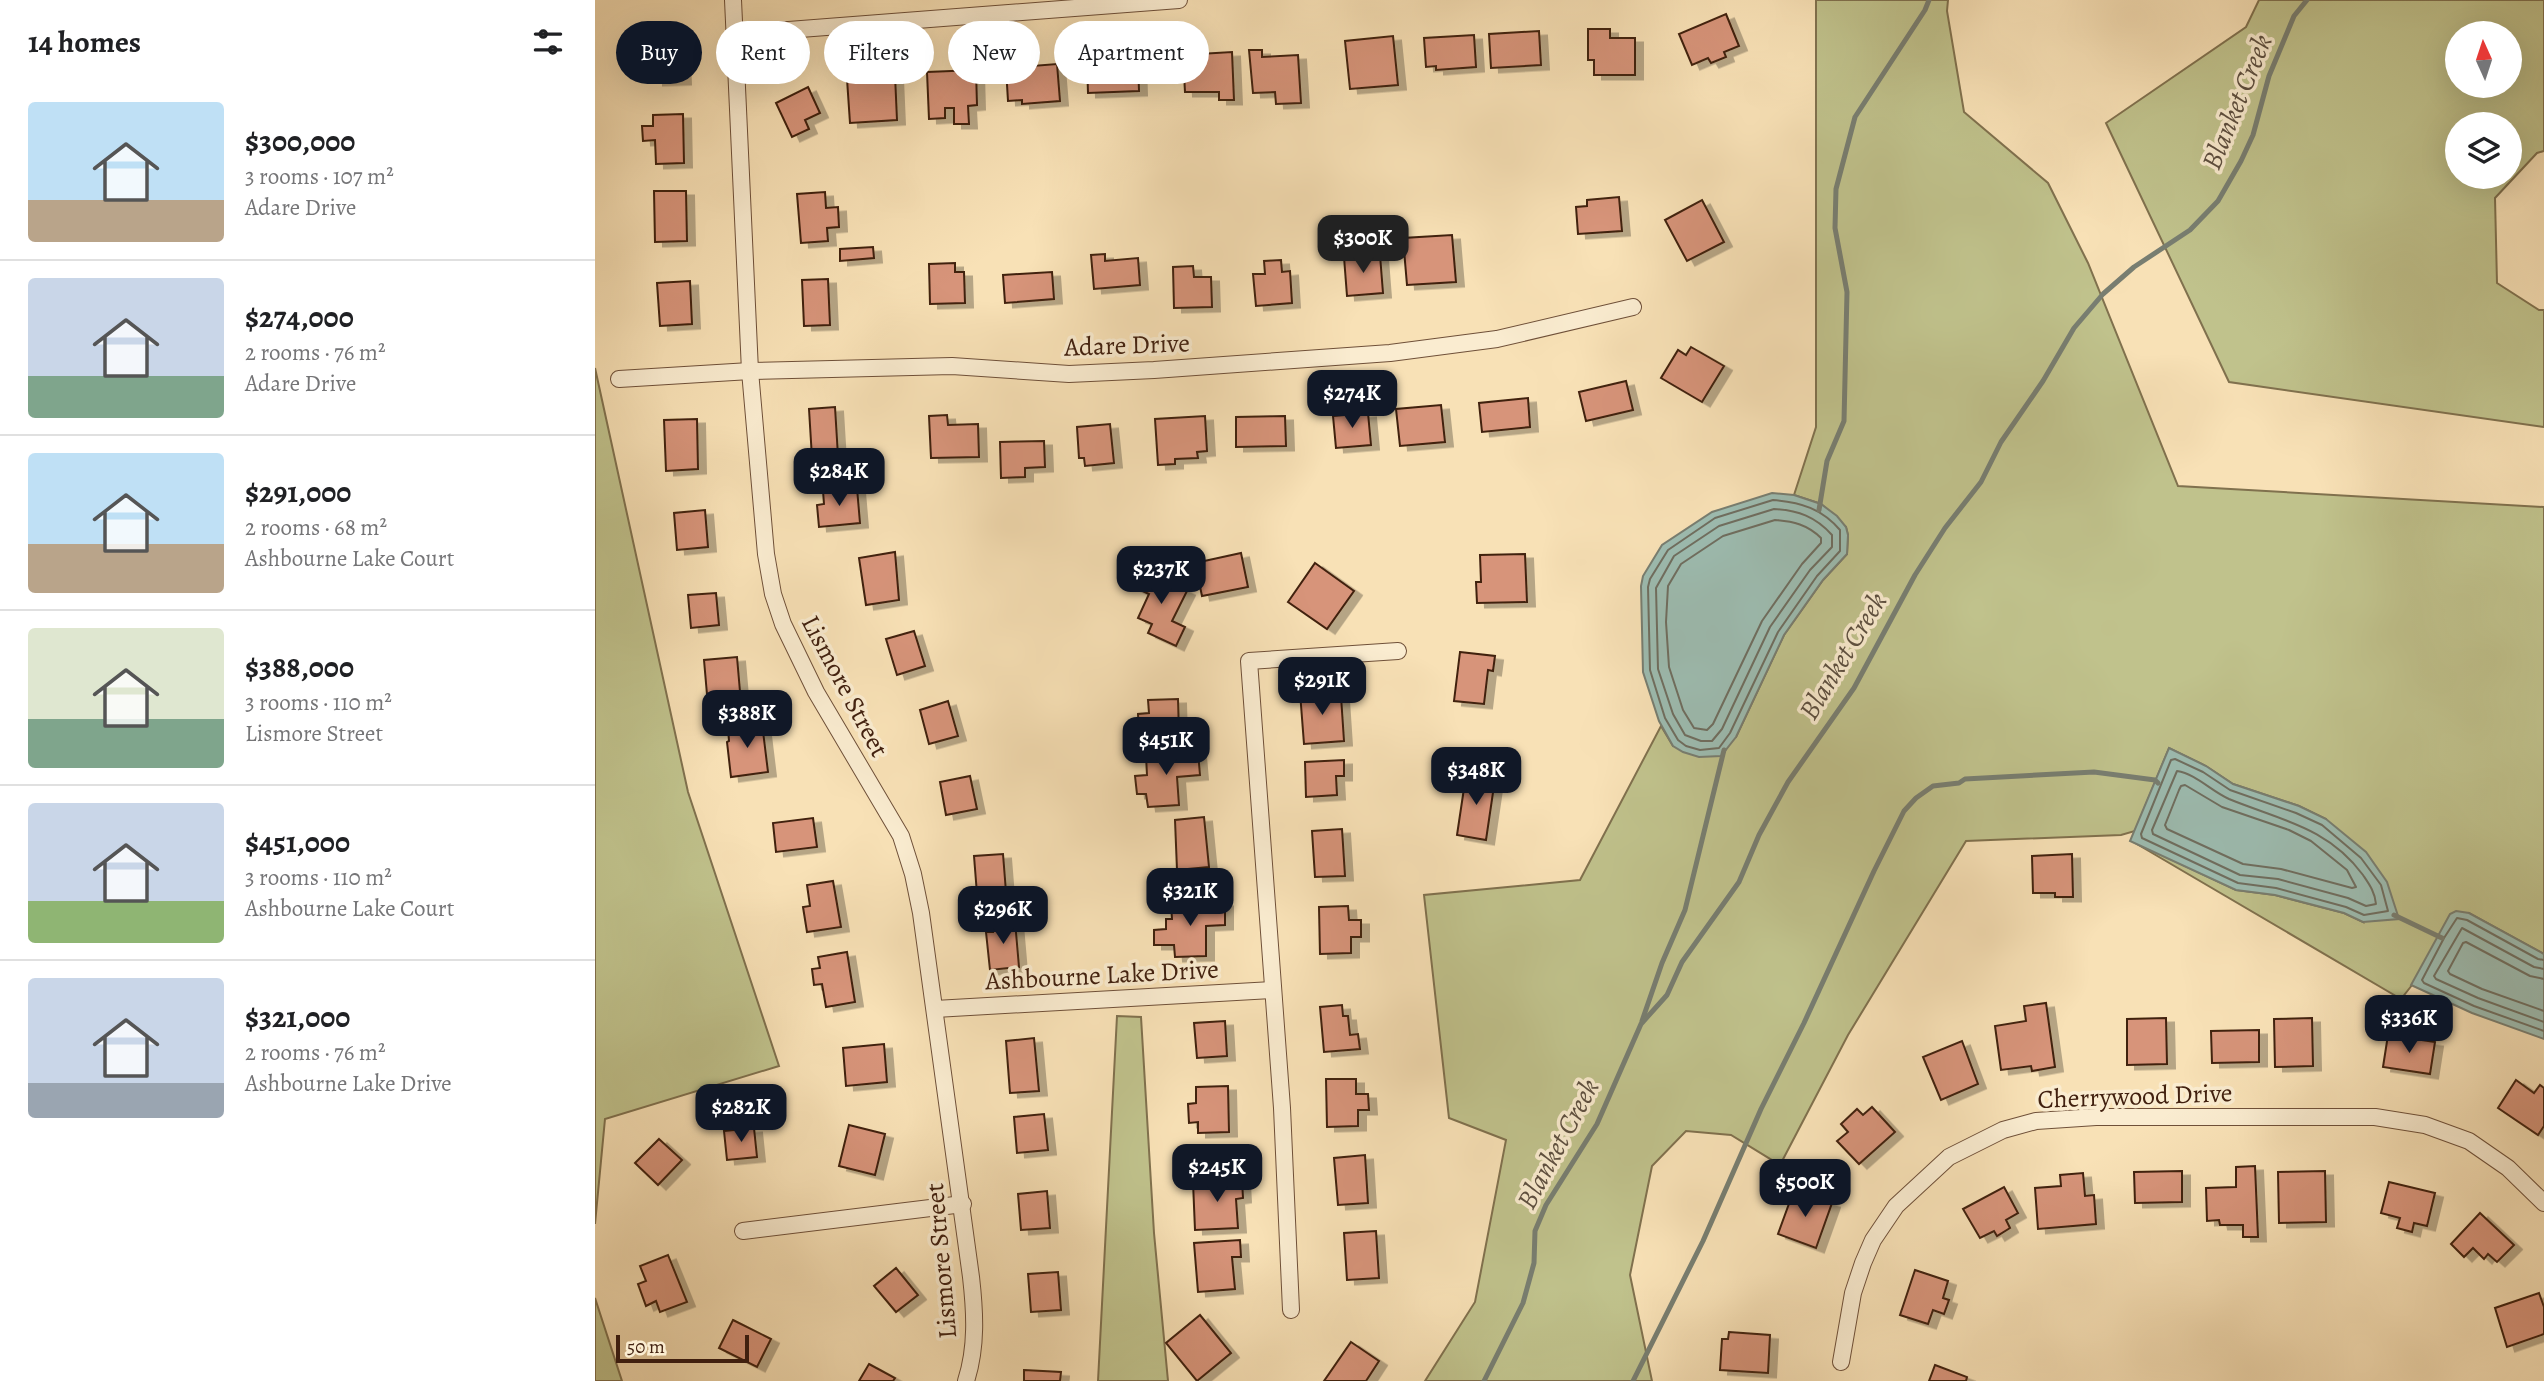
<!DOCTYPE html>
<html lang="en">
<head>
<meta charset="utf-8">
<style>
  :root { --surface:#fff; --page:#f6f6f6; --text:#202124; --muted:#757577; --line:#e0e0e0; --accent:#111827 }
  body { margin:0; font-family:Alegreya,serif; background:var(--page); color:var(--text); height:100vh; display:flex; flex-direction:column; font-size:26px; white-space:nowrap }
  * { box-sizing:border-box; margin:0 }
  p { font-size:23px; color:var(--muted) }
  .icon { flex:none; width:38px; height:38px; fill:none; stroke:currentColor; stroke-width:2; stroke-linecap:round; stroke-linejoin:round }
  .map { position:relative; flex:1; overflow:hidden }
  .sheet { display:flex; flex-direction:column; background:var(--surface); width:595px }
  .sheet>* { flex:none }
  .guide { position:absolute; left:21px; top:21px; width:665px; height:63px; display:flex; gap:14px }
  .needle { width:46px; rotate:357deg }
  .fabs { position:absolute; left:1850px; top:21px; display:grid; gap:14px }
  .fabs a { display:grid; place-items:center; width:77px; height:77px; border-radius:50%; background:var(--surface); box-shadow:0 7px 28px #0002; font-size:35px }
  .scale { position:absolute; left:21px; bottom:18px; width:133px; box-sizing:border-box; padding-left:7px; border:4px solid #41200f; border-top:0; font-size:19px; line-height:24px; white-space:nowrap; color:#41200f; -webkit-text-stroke:5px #faecd0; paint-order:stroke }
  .price { position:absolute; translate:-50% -60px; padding:0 16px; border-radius:14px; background:var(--accent); color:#fff; font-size:23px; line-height:46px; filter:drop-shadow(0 2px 4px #0008) }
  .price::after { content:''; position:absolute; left:50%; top:42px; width:21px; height:16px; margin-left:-10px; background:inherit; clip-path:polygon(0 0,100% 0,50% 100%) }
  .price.active { background:#222; color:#fff }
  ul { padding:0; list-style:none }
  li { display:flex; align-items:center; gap:21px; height:175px; padding:0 28px }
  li+li { border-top:2px solid var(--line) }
  li span { display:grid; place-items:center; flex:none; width:196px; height:140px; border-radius:7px; color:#555 }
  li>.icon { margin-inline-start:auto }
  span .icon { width:84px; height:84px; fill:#fffc; stroke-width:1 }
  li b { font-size:30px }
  h2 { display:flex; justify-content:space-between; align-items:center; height:84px; padding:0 28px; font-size:30px }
  .tag { padding:0 24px; border-radius:32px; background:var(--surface); box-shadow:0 7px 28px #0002; font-size:24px; line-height:63px }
  .tag.active { background:var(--accent); color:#fff }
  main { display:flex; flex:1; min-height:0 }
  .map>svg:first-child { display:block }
  .green { fill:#c0c28c; stroke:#80714e; stroke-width:2; fill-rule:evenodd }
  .water { fill:#9dbdb2; stroke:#787e71; stroke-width:2 }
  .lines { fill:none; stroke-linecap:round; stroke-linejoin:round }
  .shore { stroke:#6f6e60; stroke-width:2 }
  .stream { stroke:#787e71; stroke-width:5 }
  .building { fill:#d7947a; stroke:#41200f; stroke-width:2; filter:url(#shadow) }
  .minor-casing { stroke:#6f5039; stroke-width:18 }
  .minor { stroke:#faecd0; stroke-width:16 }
  .labels { text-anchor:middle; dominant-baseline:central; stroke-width:7; stroke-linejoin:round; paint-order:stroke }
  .street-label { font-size:26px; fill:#41200f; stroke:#faecd0 }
  .water-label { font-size:28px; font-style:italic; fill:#5d4f40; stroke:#faecd0 }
</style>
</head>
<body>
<main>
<section class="sheet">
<h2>14 homes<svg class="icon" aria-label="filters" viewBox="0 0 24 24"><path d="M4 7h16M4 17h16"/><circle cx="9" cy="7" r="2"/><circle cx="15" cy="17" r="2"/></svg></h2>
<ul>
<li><span style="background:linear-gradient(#bfe0f5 70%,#b9a48a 0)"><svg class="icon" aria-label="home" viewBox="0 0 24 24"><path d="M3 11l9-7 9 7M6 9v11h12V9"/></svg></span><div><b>$300,000</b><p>3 rooms · 107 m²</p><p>Adare Drive</p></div></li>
<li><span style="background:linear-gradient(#c9d6e8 70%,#7fa58c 0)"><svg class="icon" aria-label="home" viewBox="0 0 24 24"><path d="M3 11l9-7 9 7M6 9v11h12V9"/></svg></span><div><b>$274,000</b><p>2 rooms · 76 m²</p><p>Adare Drive</p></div></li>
<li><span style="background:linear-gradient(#bfe0f5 65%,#b9a48a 0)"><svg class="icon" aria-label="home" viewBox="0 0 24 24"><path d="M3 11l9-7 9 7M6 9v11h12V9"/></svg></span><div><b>$291,000</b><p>2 rooms · 68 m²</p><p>Ashbourne Lake Court</p></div></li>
<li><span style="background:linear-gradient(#dfe7d0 65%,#7fa58c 0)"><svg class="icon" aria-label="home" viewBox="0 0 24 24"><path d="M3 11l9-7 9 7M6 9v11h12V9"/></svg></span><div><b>$388,000</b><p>3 rooms · 110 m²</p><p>Lismore Street</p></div></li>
<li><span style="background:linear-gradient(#c9d6e8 70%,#8fb573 0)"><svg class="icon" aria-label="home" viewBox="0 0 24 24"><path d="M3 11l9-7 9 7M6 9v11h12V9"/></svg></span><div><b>$451,000</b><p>3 rooms · 110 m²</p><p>Ashbourne Lake Court</p></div></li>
<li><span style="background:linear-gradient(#c9d6e8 75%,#9aa5b1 0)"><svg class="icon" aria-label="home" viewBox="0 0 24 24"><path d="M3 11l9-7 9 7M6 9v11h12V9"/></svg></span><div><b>$321,000</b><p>2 rooms · 76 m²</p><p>Ashbourne Lake Drive</p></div></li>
</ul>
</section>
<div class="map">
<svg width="1949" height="1381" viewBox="0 0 1949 1381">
  <defs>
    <filter id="shadow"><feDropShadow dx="8" dy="4.5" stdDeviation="0" flood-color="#0004"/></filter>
  </defs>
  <rect width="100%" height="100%" fill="#f8e1b6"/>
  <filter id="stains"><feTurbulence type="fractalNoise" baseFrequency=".00286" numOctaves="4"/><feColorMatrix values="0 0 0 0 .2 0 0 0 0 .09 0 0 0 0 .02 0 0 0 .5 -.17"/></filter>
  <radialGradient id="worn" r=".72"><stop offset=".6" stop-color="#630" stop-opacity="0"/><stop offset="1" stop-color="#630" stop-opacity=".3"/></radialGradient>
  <g class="green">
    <polygon points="1221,0 1353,0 1352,11 1369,112 1453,183 1493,263 1583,486 1949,507 1949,954 1874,913 1806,999 1535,840 1641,890 1680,895 1749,913 1768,922 1731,819 1704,806 1638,784 1611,766 1574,748 1540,831 1526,835 1371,841 1253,1035 1185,1165 1136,1135 1091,1131 1057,1166 1035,1275 1057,1381 830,1381 880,1302 911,1140 854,1118 829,895 985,880 1066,726 1078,746 1141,737 1189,635 1228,580 1252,554 1253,535 1251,527 1226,504 1199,495 1221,427"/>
    <path d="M 1664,0 L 1949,0 L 1949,151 L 1942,153 L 1900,198 L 1902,283 L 1944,310 L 1949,310 L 1949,427 L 1634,382 L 1511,123 L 1651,27 ZM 1914,33 L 1914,86 L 1862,86 L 1862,33 ZM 1914,124 L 1914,177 L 1862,177 L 1862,124 Z"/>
    <polygon points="0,368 93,792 184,1066 10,1119 0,1224"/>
    <polygon points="522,1016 546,1017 559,1233 573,1381 503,1381"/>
    <polygon points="0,1298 27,1381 0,1381"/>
  </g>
  <g class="water">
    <polygon points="1177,493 1199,495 1226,504 1242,516 1251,527 1253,535 1252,554 1228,580 1189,635 1141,737 1126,756 1104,757 1088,752 1078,746 1064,721 1048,672 1046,586 1048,576 1067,545 1117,512"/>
    <polygon points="1574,748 1611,766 1638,784 1704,806 1731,819 1771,852 1792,882 1804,919 1768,922 1749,913 1680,895 1641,890 1535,841"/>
    <polygon points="1861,911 1874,913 1949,954 1949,1039 1877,1013 1816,985 1855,914"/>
  </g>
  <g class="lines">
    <g class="shore">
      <path d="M 1178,500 C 1206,502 1227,509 1245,530 L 1245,551 L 1222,576 L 1183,632 L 1135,733 L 1124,748 L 1105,750 L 1091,746 L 1083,740 L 1070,718 L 1055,670 L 1053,587 L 1055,579 L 1073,550 L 1120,518 Z"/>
      <path d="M 1179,509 C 1203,510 1221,517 1237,535 L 1237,547 L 1215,570 L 1175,627 L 1127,729 L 1117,741 L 1106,741 L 1090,735 L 1078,714 L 1063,669 L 1061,588 L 1079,556 L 1124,526 Z"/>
      <path d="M 1180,520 C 1198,521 1213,525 1226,538 L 1226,543 L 1207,564 L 1167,621 L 1118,724 L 1112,730 L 1099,728 L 1088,710 L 1074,667 L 1071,622 L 1073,586 L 1086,564 L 1128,536 Z"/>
      <polygon points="1580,759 1608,772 1635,790 1701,813 1727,825 1766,858 1786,885 1793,911 1769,915 1751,907 1681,888 1643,883 1547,838 1546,834 1576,760"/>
      <path d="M 1582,771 C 1601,774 1616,791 1634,799 C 1685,820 1733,827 1768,875 C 1774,884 1780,892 1781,904 L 1771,906 L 1753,898 L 1683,879 L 1645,875 L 1558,834 L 1557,830 Z"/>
      <polygon points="1590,785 1627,807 1694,830 1716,841 1752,870 1761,887 1757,888 1686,869 1648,864 1572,829 1570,825 1584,790 1586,786"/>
      <polyline points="1949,960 1943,959 1872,920 1862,918 1849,938 1827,980 1829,983 1879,1006 1949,1031"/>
      <polyline points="1949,969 1939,967 1867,928 1839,976 1841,979 1883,998 1949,1022"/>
      <polyline points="1949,979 1935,976 1871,942 1868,943 1853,971 1855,974 1887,989 1949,1011"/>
    </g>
    <g class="stream">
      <polyline points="1224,510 1232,461 1249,421 1252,292 1240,228 1241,189 1260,117 1330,10 1334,0"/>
      <polyline points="1799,915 1847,938"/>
      <polyline points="1047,1021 1067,963 1090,910 1129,750"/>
      <polyline points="889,1381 928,1303 939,1263 940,1231 951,1205 1002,1124 1046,1024 1072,995 1087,962 1144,882 1164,835 1193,782 1259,688 1320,575 1350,528 1386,482 1406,442 1448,381 1479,328 1508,294 1539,267 1595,230 1623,201 1646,161 1658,135 1674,76 1699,16 1712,0"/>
      <polyline points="1038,1381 1108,1241 1166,1109 1209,1023 1279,871 1309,811 1321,798 1338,786 1364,783 1370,779 1499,772 1560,780 1563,783"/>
    </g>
  </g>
  <g class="building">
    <polygon points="1131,14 1144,46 1129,52 1131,57 1116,63 1113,58 1097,65 1084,34"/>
    <polygon points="993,29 1015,29 1015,38 1040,38 1040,75 999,75 999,60 993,60"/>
    <polygon points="944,31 946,65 896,68 894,34"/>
    <polygon points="86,33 88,80 60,81 58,34"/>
    <polygon points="879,35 881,67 841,70 841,66 831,67 829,38"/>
    <polygon points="798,36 803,85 755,89 750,41"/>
    <polygon points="58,47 59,61 51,61 50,48"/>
    <polygon points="654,50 667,50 667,57 703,55 706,103 681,104 680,92 658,93"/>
    <polygon points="637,52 639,100 624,100 624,92 590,92 588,55"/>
    <polygon points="543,59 544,91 493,93 492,61"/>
    <polygon points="462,64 465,101 427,104 427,100 413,101 411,68"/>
    <polygon points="381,70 382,105 373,106 374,124 359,124 359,108 350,108 350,118 334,119 332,72"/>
    <polygon points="300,75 302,120 255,123 252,79"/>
    <polygon points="213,87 225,113 210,120 214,129 197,137 181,103"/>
    <polygon points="88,114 89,163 61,164 60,140 48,141 47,126 58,126 58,115"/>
    <polygon points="59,191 91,191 92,241 60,242"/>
    <polygon points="230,192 231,208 243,207 244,227 232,228 233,241 206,243 202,194"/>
    <polygon points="1024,197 1027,231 983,234 981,207 992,206 992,200"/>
    <polygon points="1107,200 1129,242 1092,261 1070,220"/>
    <polygon points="857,235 861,282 812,285 808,238"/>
    <polygon points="278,247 279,258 245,261 245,249"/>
    <polygon points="510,254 510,261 543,258 545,285 499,289 496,255"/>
    <polygon points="785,255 788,293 752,296 749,257"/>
    <polygon points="686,260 687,272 695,271 697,303 661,306 658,274 670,274 669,261"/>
    <polygon points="360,263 360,272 369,272 370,303 335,304 334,264"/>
    <polygon points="598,266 599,277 616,277 617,307 579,308 578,267"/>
    <polygon points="457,272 459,299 410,303 408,275"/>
    <polygon points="233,279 235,325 209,326 207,280"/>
    <polygon points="95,281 97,324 65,326 62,283"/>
    <polygon points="1096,347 1129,366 1107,402 1066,378 1083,350 1091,355"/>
    <polygon points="1031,381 1038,410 991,421 984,392"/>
    <polygon points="933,398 935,427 887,432 884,403"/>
    <polygon points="846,405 850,442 805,446 801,409"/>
    <polygon points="240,407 243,456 217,458 214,409"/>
    <polygon points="773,413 776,445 741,448 738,416"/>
    <polygon points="352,415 353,425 383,424 384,457 336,458 334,416"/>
    <polygon points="610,416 612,451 602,452 603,458 580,459 580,464 563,465 560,419"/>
    <polygon points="690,416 691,446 641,447 641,417"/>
    <polygon points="102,419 103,469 71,471 69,420"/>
    <polygon points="515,424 519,463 490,466 489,458 484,458 482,427"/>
    <polygon points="449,441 450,467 430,468 430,477 406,478 405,442"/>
    <polygon points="262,488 265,523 224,527 222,505 229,504 228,491"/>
    <polygon points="110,510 113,547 82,550 79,513"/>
    <polygon points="300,552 304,600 271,605 264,558"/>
    <polygon points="646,553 653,587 607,596 600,563"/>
    <polygon points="930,554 932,602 882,603 881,582 886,582 885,555"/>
    <polygon points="720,563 759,591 732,629 693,602"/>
    <polygon points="545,568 592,591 577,621 590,627 581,646 553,633 557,624 543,618 554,594 537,586"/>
    <polygon points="121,593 124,625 96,628 93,595"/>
    <polygon points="319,631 330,666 302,675 291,639"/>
    <polygon points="865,652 900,656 898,671 893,670 889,704 859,701"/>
    <polygon points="142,657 146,703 113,706 109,660"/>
    <polygon points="739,689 739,696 746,696 749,741 709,744 705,692"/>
    <polygon points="583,699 584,734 544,736 543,714 554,713 553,700"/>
    <polygon points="353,701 363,736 334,744 325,710"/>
    <polygon points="167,723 173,772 136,777 132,742 134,741 133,728"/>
    <polygon points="603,752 605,775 582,777 584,805 553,807 551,794 542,794 540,776 552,775 551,756"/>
    <polygon points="749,760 749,776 741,776 742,795 711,797 710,762"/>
    <polygon points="871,775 900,779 891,840 862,835"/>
    <polygon points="375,776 382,809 351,815 345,782"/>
    <polygon points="609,817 614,867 582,870 580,820"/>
    <polygon points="218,818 222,847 181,852 178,823"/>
    <polygon points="747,829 750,876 720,877 717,831"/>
    <polygon points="408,854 411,892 382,894 379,856"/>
    <polygon points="1477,854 1478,897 1460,897 1460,893 1438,893 1437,856"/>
    <polygon points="238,881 246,927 212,932 208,907 215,906 212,885"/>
    <polygon points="630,902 630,925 611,926 611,956 580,957 579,945 559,945 559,930 571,929 571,919 577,919 576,904"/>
    <polygon points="753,906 754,920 766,920 766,937 756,937 756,953 725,954 724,907"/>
    <polygon points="420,921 424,967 395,970 391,932 398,932 397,924"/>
    <polygon points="252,952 260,1002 231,1007 227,984 219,985 217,969 225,968 223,957"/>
    <polygon points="1451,1003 1460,1067 1437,1071 1436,1066 1406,1070 1400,1026 1431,1021 1429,1006"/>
    <polygon points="747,1005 748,1016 753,1016 755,1035 763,1034 765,1049 729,1052 725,1007"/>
    <polygon points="1571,1018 1572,1064 1532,1065 1532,1019"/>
    <polygon points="1717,1018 1718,1066 1680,1067 1679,1019"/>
    <polygon points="630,1021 632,1056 602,1058 599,1023"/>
    <polygon points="1664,1030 1664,1062 1617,1063 1616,1031"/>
    <polygon points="1793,1035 1840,1042 1835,1074 1788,1067"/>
    <polygon points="439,1038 444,1091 415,1093 411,1041"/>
    <polygon points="1367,1041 1383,1084 1346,1100 1328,1057"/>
    <polygon points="289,1044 292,1082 251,1086 248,1048"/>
    <polygon points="731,1079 761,1079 761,1094 773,1094 774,1110 763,1110 763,1126 732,1127"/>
    <polygon points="1921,1080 1939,1093 1945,1085 1949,1088 1949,1126 1943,1135 1903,1108"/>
    <polygon points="633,1086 634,1132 603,1133 603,1122 594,1123 593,1104 601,1103 601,1087"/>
    <polygon points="1277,1107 1300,1132 1264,1164 1242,1141 1253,1132 1246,1124 1262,1109 1268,1115"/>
    <polygon points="449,1114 453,1150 422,1153 419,1117"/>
    <polygon points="254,1125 290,1134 280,1175 244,1166"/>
    <polygon points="159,1128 162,1157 132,1160 129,1131"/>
    <polygon points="64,1139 87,1160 63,1185 40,1163"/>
    <polygon points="770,1155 773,1203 743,1205 739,1158"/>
    <polygon points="1660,1166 1663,1237 1648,1237 1648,1225 1625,1225 1624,1220 1612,1221 1611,1188 1641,1187 1641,1167"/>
    <polygon points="1587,1171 1587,1202 1540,1203 1539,1172"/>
    <polygon points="1730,1171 1731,1222 1684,1223 1683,1172"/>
    <polygon points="1488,1173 1490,1196 1499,1195 1501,1224 1443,1229 1440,1188 1466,1186 1465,1175"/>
    <polygon points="647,1180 648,1198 641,1199 643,1228 600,1230 598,1182"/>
    <polygon points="1794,1182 1840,1193 1832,1226 1819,1223 1817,1232 1802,1228 1805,1218 1786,1213"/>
    <polygon points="1409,1187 1423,1213 1411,1220 1415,1228 1402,1236 1399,1231 1385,1238 1368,1209"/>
    <polygon points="1199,1190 1237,1203 1221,1248 1183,1234"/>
    <polygon points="452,1191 455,1228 426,1230 423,1194"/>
    <polygon points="1885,1213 1919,1245 1902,1262 1893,1254 1889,1259 1878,1248 1869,1257 1856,1244"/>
    <polygon points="781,1231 784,1278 752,1280 749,1233"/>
    <polygon points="645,1240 646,1257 637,1257 640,1289 603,1292 599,1243"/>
    <polygon points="73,1255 92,1302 65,1312 61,1301 51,1306 43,1284 51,1281 45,1266"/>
    <polygon points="301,1268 323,1295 301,1312 279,1286"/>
    <polygon points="1320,1270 1353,1281 1348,1298 1354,1300 1349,1314 1338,1310 1333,1324 1305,1315"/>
    <polygon points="463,1272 466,1310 436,1312 433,1274"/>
    <polygon points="1944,1293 1949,1307 1949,1334 1912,1347 1900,1308"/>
    <polygon points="605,1315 636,1353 602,1381 571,1343"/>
    <polygon points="138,1320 176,1339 162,1367 124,1348"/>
    <polygon points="1134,1332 1175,1335 1173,1373 1125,1370 1127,1339 1133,1339"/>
    <polygon points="756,1342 784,1361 771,1381 729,1381"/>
    <polygon points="274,1364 300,1378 298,1381 264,1381"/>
    <polygon points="1340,1365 1372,1377 1371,1381 1334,1381"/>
    <polygon points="429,1370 466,1372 465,1381 429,1381"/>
  </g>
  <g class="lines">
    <defs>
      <g id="minor">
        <path d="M 138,0 L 155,371 L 171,554 L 178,594 L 188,624 L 221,692 L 306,836 L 318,874 L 326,913 L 376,1277 C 380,1312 382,1347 371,1381"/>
        <polyline points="140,34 584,0"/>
        <polyline points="24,379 155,371 357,366 474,374 559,370 795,353 902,339 1038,307"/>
        <polyline points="340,1009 678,990"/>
        <polyline points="148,1231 368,1204"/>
        <polyline points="696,1310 687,1108 654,661 803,651"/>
        <polyline points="1246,1362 1258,1293 1268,1263 1278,1240 1301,1206 1354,1157 1408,1130 1441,1121 1501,1117 1780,1117 1830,1125 1874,1141 1913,1168 1949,1203"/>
      </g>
    </defs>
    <use href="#minor" class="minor-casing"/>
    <use href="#minor" class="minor"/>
  </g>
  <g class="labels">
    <g class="street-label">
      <text transform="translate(532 345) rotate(-2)">Adare Drive</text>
      <text transform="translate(250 686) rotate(62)">Lismore Street</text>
      <text transform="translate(507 975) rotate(-3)">Ashbourne Lake Drive</text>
      <text transform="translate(1540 1096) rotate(-2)">Cherrywood Drive</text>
      <text transform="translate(346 1261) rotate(-95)">Lismore Street</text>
    </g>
    <g class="water-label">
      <text transform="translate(1642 102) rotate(-68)">Blanket Creek</text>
      <text transform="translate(1248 656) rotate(-59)">Blanket Creek</text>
      <text transform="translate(963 1144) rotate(-62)">Blanket Creek</text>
    </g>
  </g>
  <rect width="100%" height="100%" filter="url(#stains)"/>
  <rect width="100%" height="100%" fill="url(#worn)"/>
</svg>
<div class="fabs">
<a><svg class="needle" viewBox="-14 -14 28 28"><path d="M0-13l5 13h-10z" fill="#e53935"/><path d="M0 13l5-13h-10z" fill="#757577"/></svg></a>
<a><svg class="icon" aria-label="layers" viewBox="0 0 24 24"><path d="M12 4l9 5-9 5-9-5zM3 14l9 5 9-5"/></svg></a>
</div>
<div class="scale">50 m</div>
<b class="price active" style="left:768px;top:275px">$300K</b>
<b class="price" style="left:757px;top:430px">$274K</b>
<b class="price" style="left:244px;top:508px">$284K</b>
<b class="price" style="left:566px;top:606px">$237K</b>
<b class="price" style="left:727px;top:717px">$291K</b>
<b class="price" style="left:152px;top:750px">$388K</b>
<b class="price" style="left:571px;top:777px">$451K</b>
<b class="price" style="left:881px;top:807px">$348K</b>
<b class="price" style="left:595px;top:928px">$321K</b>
<b class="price" style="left:408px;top:946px">$296K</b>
<b class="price" style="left:1814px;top:1055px">$336K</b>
<b class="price" style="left:146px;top:1144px">$282K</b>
<b class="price" style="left:622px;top:1204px">$245K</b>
<b class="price" style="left:1210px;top:1219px">$500K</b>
<div class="guide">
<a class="tag active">Buy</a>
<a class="tag">Rent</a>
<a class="tag">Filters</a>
<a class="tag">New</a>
<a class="tag">Apartment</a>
</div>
</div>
</main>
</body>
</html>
